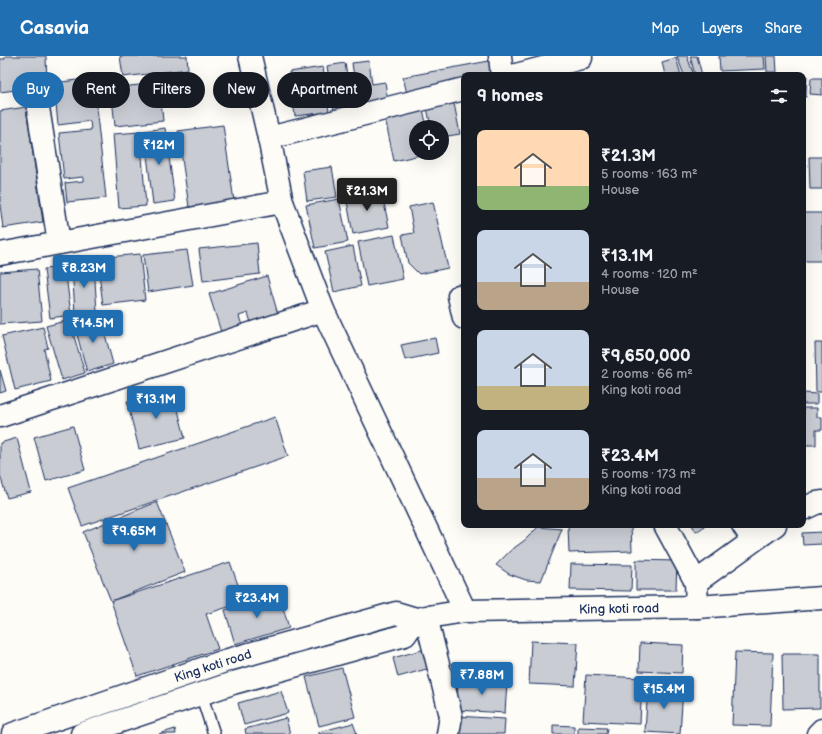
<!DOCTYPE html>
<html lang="en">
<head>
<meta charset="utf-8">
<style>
  :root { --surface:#171b24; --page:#242831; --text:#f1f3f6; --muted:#9ea1a6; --accent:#1f6fb2 }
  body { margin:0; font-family:"Balsamiq Sans",sans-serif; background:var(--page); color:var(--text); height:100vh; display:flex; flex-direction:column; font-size:15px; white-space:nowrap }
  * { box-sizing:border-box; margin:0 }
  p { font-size:13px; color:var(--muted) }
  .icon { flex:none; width:22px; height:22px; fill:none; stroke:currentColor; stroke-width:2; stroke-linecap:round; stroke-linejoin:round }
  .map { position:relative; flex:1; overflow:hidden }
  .panel { position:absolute; left:461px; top:16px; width:345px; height:456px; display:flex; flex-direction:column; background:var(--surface); border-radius:8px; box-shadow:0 4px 16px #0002 }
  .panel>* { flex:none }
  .guide { position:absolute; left:12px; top:16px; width:380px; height:36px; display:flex; gap:8px }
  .fabs { position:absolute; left:409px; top:64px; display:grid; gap:8px }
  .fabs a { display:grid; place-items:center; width:40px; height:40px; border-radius:50%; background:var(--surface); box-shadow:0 4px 16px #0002; font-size:20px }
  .price { position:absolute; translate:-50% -34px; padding:0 9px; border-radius:4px; background:var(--accent); color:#fff; font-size:13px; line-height:26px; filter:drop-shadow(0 1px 2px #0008) }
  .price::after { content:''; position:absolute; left:50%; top:24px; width:12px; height:9px; margin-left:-6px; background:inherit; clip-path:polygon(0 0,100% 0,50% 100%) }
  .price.active { background:#222; color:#fff }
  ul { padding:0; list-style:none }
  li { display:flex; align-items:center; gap:12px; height:100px; padding:0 16px }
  li span { display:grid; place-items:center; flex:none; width:112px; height:80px; border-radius:8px; color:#555 }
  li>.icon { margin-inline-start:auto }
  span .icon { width:48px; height:48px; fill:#fffc; stroke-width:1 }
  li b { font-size:17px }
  h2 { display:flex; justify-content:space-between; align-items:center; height:48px; padding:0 16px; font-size:17px }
  .chip { padding:0 14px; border-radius:18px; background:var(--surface); box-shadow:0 4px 16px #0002; font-size:14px; line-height:36px }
  .chip.active { background:var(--accent); color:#fff }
  header { display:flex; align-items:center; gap:24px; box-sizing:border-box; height:56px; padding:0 20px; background:var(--accent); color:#fff }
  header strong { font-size:19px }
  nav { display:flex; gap:22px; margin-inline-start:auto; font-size:14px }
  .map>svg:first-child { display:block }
  .building { fill:#c9ccd3; stroke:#1b2f5e }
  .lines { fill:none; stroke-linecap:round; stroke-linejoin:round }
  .service-casing { stroke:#1b2f5e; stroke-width:14 }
  .minor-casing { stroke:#1b2f5e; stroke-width:25 }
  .tertiary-casing { stroke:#1b2f5e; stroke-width:25 }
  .service { stroke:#fdfcf7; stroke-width:11 }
  .minor { stroke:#fdfcf7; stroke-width:22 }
  .tertiary { stroke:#fdfcf7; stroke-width:22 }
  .labels { text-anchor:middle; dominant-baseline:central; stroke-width:3; stroke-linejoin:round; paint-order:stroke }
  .street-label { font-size:13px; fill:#1b2f5e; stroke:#fdfcf7 }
</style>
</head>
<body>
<header>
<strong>Casavia</strong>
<nav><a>Map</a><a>Layers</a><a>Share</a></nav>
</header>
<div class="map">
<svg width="822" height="678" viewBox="0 0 822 678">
  <rect width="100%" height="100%" fill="#fdfcf7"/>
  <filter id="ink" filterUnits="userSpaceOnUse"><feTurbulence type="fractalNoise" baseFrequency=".025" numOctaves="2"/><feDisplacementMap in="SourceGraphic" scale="8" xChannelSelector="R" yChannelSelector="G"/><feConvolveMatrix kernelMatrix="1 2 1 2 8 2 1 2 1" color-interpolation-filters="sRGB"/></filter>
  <g filter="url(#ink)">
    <g class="building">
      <polygon points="5,0 46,0 47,30 0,36 0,3 5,3"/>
      <polygon points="120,0 187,0 188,13 123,21"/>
      <polygon points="677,0 687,0 693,17 688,19 684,19"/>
      <polygon points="690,0 697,0 702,19 695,19"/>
      <polygon points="719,0 764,0 765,13 720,15"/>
      <polygon points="766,0 776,0 777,16 767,16"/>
      <polygon points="676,2 681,19 665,19 662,6"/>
      <polygon points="369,5 372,28 385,26 388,45 358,49 352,7"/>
      <polygon points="489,5 492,19 464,19 464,27 407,38 403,21"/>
      <polygon points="345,7 352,52 334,55 327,10"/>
      <polygon points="323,11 329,56 295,60 289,16"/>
      <polygon points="803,20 807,20 806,41 803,41"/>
      <polygon points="93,22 106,142 67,146 65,127 83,125 83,121 64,123 59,77 91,74 90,65 58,69 54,27"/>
      <polygon points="811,22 822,22 822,39 810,38"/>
      <polygon points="159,27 163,65 115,70 111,32"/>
      <polygon points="453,42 460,78 442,81 442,71 431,71 426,47"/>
      <polygon points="422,49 427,71 416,71 416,97 429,97 394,105 384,57"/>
      <polygon points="26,51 43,166 3,172 0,149 0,55"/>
      <polygon points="223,69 234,145 189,151 178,75"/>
      <polygon points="165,72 175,145 153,148 144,75"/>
      <polygon points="140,76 146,150 119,152 113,78"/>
      <polygon points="809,101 822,101 822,133 810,133"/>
      <polygon points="332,111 337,141 307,145 303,115"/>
      <polygon points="381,133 389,171 353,178 346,140"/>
      <polygon points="339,143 348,186 315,192 306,149"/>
      <polygon points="433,146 448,212 419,218 408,207 402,179 414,177 409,151"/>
      <rect x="803" y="157" width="19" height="48"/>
      <polygon points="394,179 403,223 367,230 358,186"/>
      <polygon points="257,187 260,218 203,225 199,193"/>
      <polygon points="353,190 361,230 334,236 325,196"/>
      <polygon points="187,194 193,229 148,236 143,199"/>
      <polygon points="140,198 145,244 103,249 97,202"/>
      <polygon points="94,209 97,256 75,257 72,210"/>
      <polygon points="65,211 71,259 50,262 44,213"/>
      <polygon points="37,213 42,265 0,268 0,216"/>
      <polygon points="267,220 279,262 252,270 248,257 239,260 243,273 222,279 209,238"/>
      <polygon points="100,260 113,308 87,316 74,267"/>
      <polygon points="69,264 85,317 62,324 46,270"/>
      <polygon points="43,271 48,292 44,293 51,325 15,334 2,280"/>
      <polygon points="435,282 438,297 405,304 401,289"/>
      <polygon points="815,287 822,287 822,336 816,336"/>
      <polygon points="0,314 6,335 0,337"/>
      <polygon points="173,334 185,382 139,393 127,345"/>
      <polygon points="803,337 817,338 817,348 803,348"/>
      <polygon points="803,352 817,352 817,361 822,361 822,374 816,374 816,389 803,389"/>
      <polygon points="275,361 288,400 82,470 68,432"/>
      <polygon points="73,370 85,414 46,425 34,381"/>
      <polygon points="17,382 31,436 7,442 0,419 0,387"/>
      <polygon points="157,446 185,516 111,545 83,476"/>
      <polygon points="568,469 631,469 632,495 569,497"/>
      <polygon points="692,469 707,469 696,476"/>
      <polygon points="538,471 562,473 541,525 526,524 509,518 496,509 510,495 525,484"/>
      <polygon points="822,476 822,488 803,489 802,477"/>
      <polygon points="636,504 677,505 676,534 636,534"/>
      <polygon points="230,506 244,546 206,558 218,593 137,620 111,545"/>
      <polygon points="571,508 632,509 631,535 570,534"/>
      <polygon points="279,538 289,572 235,588 225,554"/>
      <polygon points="531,585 578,587 575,630 529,628"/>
      <polygon points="640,587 683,589 682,617 639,615"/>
      <polygon points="425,593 430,612 398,621 393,602"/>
      <polygon points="735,596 773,597 770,670 732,669"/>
      <polygon points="782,598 820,598 820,652 783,653"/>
      <polygon points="342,612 355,661 319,670 306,621"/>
      <polygon points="586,619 642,622 640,668 583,665"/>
      <polygon points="458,624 507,626 505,657 457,654"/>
      <polygon points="648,630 683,633 680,678 645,676"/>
      <polygon points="281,635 288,657 244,669 238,647"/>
      <polygon points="456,660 505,663 504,678 455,678"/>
      <polygon points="286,662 290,678 246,678 245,673"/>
      <polygon points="353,667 357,678 319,678 319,676"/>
      <polygon points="553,669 574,670 574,678 553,678"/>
      <polygon points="578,671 607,672 606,678 578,678"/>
      <polygon points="175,673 176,678 159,678"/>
    </g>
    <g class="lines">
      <defs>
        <polyline id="service" points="201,638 214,678"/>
        <g id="minor">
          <polyline points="500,0 502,19"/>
          <polyline points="516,19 581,2"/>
          <polyline points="37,45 59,187"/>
          <polyline points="269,82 464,33"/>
          <polyline points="0,198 282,146"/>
          <polyline points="459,240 464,262"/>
          <polyline points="0,360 323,254"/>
          <polyline points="803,453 816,447 822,446"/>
          <polyline points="665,469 696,526"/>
          <polyline points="743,469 753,484"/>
          <polyline points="697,551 696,526 775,469"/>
          <polyline points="426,561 451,660 448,678"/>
          <polyline points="818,678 822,674"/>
        </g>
        <g id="tertiary">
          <polyline points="250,0 269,82 282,146 323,254 465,555"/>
          <polyline points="13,678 228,604 396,557 416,563 465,555 697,551 822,542"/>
          <polyline points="82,678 233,627 405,579 416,563"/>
        </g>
      </defs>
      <use href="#service" class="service-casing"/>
      <use href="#minor" class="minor-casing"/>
      <use href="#tertiary" class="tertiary-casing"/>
      <use href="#service" class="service"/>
      <use href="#minor" class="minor"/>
      <use href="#tertiary" class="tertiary"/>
    </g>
  </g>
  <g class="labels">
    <g class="street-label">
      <text transform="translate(619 553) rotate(-1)">King koti road</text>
      <text transform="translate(213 610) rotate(-18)">King koti road</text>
    </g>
  </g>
</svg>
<div class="fabs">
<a><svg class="icon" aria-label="locate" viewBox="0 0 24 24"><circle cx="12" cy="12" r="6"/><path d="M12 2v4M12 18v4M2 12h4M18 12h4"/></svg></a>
</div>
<b class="price" style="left:159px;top:110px">₹12M</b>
<b class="price active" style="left:367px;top:156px">₹21.3M</b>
<b class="price" style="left:84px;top:233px">₹8.23M</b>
<b class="price" style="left:93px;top:288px">₹14.5M</b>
<b class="price" style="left:156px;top:364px">₹13.1M</b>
<b class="price" style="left:134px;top:496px">₹9.65M</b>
<b class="price" style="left:257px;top:563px">₹23.4M</b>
<b class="price" style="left:482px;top:640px">₹7.88M</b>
<b class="price" style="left:664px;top:654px">₹15.4M</b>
<div class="guide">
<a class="chip active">Buy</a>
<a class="chip">Rent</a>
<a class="chip">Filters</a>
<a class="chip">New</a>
<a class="chip">Apartment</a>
</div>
<section class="panel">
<h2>9 homes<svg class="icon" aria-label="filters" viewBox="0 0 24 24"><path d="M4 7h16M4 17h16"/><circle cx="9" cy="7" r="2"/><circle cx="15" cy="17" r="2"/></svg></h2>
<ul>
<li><span style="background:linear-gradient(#ffd9b3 70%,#8fb573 0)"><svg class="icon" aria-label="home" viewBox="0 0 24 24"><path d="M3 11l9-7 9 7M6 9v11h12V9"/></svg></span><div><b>₹21.3M</b><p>5 rooms · 163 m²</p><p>House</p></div></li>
<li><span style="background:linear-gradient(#c9d6e8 65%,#b9a48a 0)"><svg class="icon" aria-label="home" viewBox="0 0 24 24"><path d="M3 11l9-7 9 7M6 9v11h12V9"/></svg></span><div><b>₹13.1M</b><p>4 rooms · 120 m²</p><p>House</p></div></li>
<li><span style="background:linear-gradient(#c9d6e8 70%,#c2b280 0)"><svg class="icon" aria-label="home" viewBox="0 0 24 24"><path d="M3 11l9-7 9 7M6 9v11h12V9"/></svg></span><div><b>₹9,650,000</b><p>2 rooms · 66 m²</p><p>King koti road</p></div></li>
<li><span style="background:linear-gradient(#c9d6e8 60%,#b9a48a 0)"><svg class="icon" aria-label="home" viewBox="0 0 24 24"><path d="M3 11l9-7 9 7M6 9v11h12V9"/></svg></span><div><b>₹23.4M</b><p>5 rooms · 173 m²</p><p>King koti road</p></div></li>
</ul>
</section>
</div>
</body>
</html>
